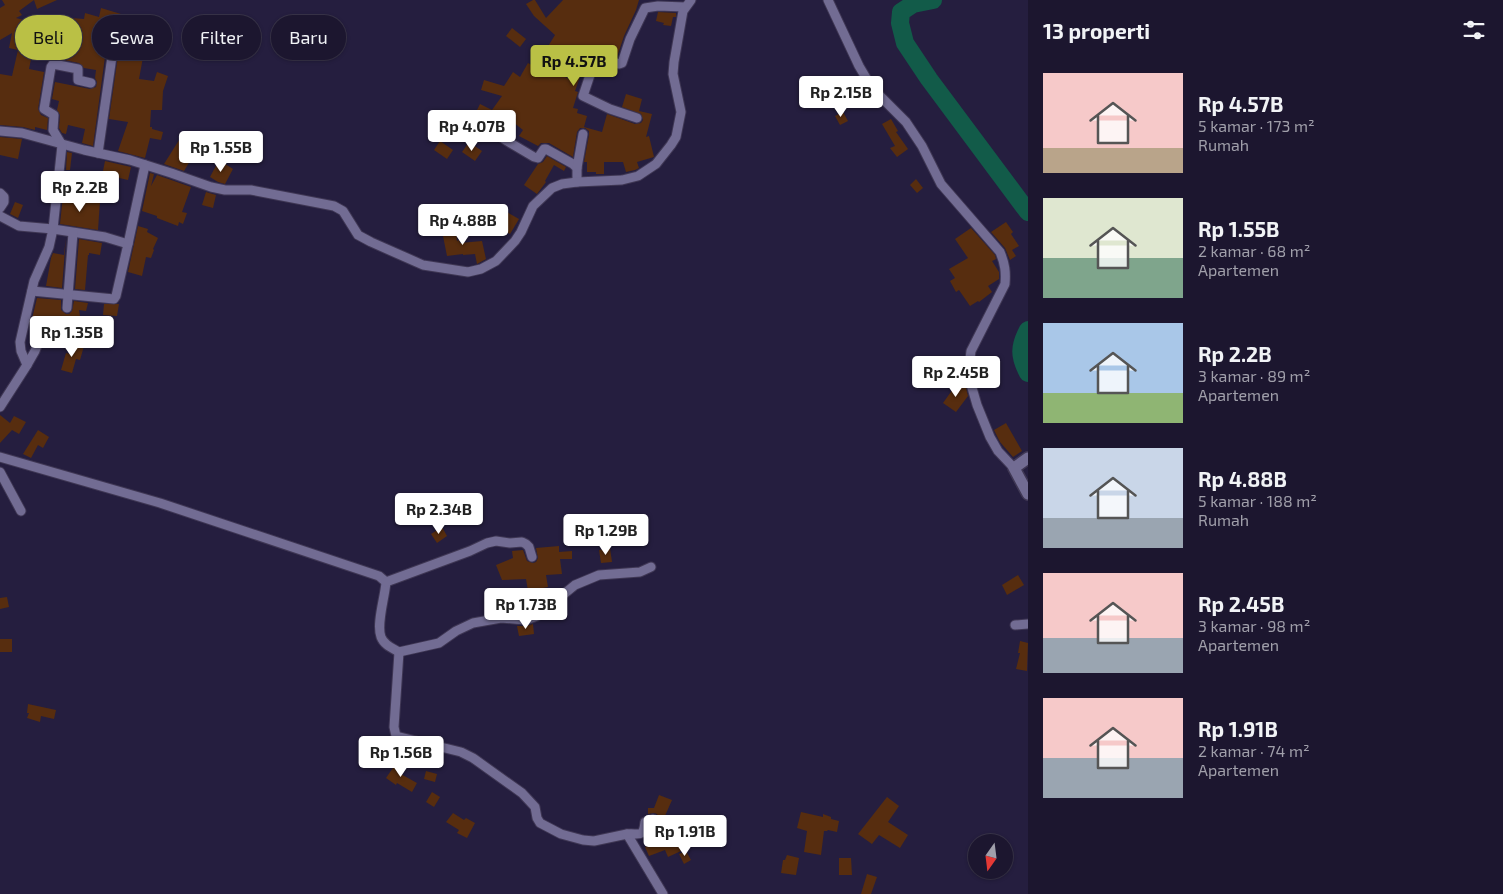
<!DOCTYPE html>
<html lang="id">
<head>
<meta charset="utf-8">
<style>
  :root { --surface:#1c162f; --page:#29233b; --text:#f1f3f6; --muted:#a09faa; --line:#3a354b; --accent:#bac045 }
  body { margin:0; font-family:"Exo 2",sans-serif; background:var(--page); color:var(--text); height:100vh; display:flex; flex-direction:column; font-size:19px; white-space:nowrap }
  * { box-sizing:border-box; margin:0 }
  p { font-size:16px; color:var(--muted) }
  .icon { flex:none; width:28px; height:28px; fill:none; stroke:currentColor; stroke-width:2; stroke-linecap:round; stroke-linejoin:round }
  .map { position:relative; flex:1; overflow:hidden }
  .drawer { display:flex; flex-direction:column; background:var(--surface); width:475px }
  .drawer>* { flex:none }
  .banner { position:absolute; left:15px; top:15px; width:475px; height:45px; display:flex; gap:10px }
  .needle { width:32px; rotate:194deg }
  .tools { position:absolute; left:968px; top:834px; display:grid; gap:10px }
  .tools a { display:grid; place-items:center; width:45px; height:45px; border-radius:50%; background:var(--surface); box-shadow:0 1px 4px #0004,0 0 0 1px var(--line); font-size:25px }
  .price { position:absolute; translate:-50% -42px; padding:0 11px; border-radius:5px; background:#fff; color:#222; font-size:16px; line-height:32px; filter:drop-shadow(0 1px 2px #0008) }
  .price::after { content:''; position:absolute; left:50%; top:30px; width:15px; height:11px; margin-left:-8px; background:inherit; clip-path:polygon(0 0,100% 0,50% 100%) }
  .price.on { background:var(--accent); color:#111 }
  ul { padding:0; list-style:none }
  li { display:flex; align-items:center; gap:15px; height:125px; padding:0 15px }
  li span { display:grid; place-items:center; flex:none; width:140px; height:100px; border-radius:0px; color:#555 }
  li>.icon { margin-inline-start:auto }
  span .icon { width:60px; height:60px; fill:#fffc; stroke-width:1 }
  li b { font-size:21px }
  h2 { display:flex; justify-content:space-between; align-items:center; height:60px; padding:0 15px; font-size:21px }
  .chip { padding:0 18px; border-radius:22px; background:var(--surface); box-shadow:0 1px 4px #0004,0 0 0 1px var(--line); font-size:18px; line-height:45px }
  .chip.on { background:var(--accent); color:#111 }
  main { display:flex; flex:1; min-height:0 }
  .map>svg:first-child { display:block }
  .lines { fill:none; stroke-linecap:round; stroke-linejoin:round }
  .river { stroke:#125b49; stroke-width:18 }
  .building { fill:#572d0f }
  .minor-casing { stroke:#3f3754; stroke-width:11 }
  .tertiary-casing { stroke:#3f3754; stroke-width:14 }
  .minor { stroke:#726c93; stroke-width:9 }
  .tertiary { stroke:#726c93; stroke-width:11 }
</style>
</head>
<body>
<main>
<div class="map">
<svg width="1028" height="894" viewBox="0 0 1028 894">
  <rect width="100%" height="100%" fill="#251e3f"/>
  <g class="lines">
    <g class="river">
      <polyline points="933,0 913,4 901,12 900,23 905,43 929,79 1028,212"/>
      <path d="M 1028,330 C 1019,347 1019,356 1028,373"/>
    </g>
  </g>
  <g class="building">
    <polygon points="2,0 57,0 37,9 34,0 19,11 22,15 16,18 28,21 59,57 45,26 46,20 59,22 59,17 84,19 85,13 99,17 101,8 121,14 118,23 111,25 107,42 93,146 82,143 85,129 68,125 66,134 62,133 59,128 60,115 57,110 59,101 52,99 55,82 90,89 96,87 97,82 95,78 96,70 84,68 79,63 54,58 50,59 47,61 31,59 29,69 44,72 38,109 41,115 48,118 47,130 35,127 35,130 23,127 0,125 0,74 12,76 18,50 9,48 12,33 0,40 0,8 5,5"/>
    <polygon points="533,0 535,0 546,18 563,0 639,0 636,10 624,36 617,57 599,51 594,52 590,57 585,72 582,71 575,91 578,92 573,108 578,109 577,113 587,116 584,127 602,132 607,114 635,124 641,123 643,120 641,114 622,107 626,94 642,99 639,111 652,114 646,137 649,136 654,157 637,162 639,168 635,170 626,172 623,162 604,162 604,174 596,174 596,172 587,172 587,162 584,162 589,135 589,131 585,128 580,128 577,132 573,157 549,143 541,143 538,146 519,136 523,130 509,119 501,130 480,115 475,114 480,104 492,110 502,96 481,90 484,80 504,86 513,72 520,77 528,63 539,69 540,67 552,74 553,71 569,79 576,64 547,48 555,35 534,16 526,4"/>
    <polygon points="658,12 676,13 676,17 673,17 671,26 663,25 664,23 656,21"/>
    <polygon points="512,28 526,39 520,47 506,36"/>
    <polygon points="119,49 130,51 130,49 144,52 139,79 154,81 157,72 168,76 163,91 162,110 151,110 150,127 152,127 152,129 163,132 161,140 150,138 145,158 118,151 128,122 109,119"/>
    <polygon points="843,112 848,121 840,125 835,116"/>
    <polygon points="891,119 898,131 896,132 908,149 897,157 890,148 895,146 882,124"/>
    <polygon points="0,137 22,139 18,159 0,155"/>
    <polygon points="181,137 198,148 184,171 164,164"/>
    <polygon points="440,141 453,150 447,159 434,150"/>
    <polygon points="469,142 482,151 475,161 462,152"/>
    <polygon points="67,152 72,153 70,170 66,170"/>
    <polygon points="547,156 566,167 564,171 554,165 545,181 546,182 537,194 524,185 538,164 543,162"/>
    <polygon points="219,160 233,169 225,184 218,182 210,177"/>
    <polygon points="105,161 131,167 128,180 115,177 115,179 102,176"/>
    <polygon points="150,173 154,174 151,186 157,175 191,187 182,212 187,213 183,224 179,222 178,226 157,218 157,216 142,211"/>
    <polygon points="916,179 923,188 917,193 910,185"/>
    <polygon points="206,192 216,195 213,208 202,205"/>
    <polygon points="63,195 100,201 98,230 60,224"/>
    <polygon points="15,202 23,205 18,218 10,214"/>
    <polygon points="505,211 519,219 510,234 496,226"/>
    <polygon points="1006,222 1013,232 1011,234 1019,246 1012,250 1016,256 1010,260 1005,248 991,232"/>
    <polygon points="138,226 148,229 147,232 158,238 153,249 154,250 151,258 146,257 142,276 128,272"/>
    <polygon points="971,228 995,255 996,259 992,261 999,272 999,279 988,286 992,292 979,302 978,301 970,306 959,290 956,292 950,281 955,278 949,269 968,258 955,239"/>
    <polygon points="456,229 457,241 459,240 460,243 482,241 486,259 477,264 475,254 463,255 463,254 447,256 442,231"/>
    <polygon points="66,237 62,288 46,286 51,258 53,253 64,255"/>
    <polygon points="79,239 102,243 100,255 89,253 89,255 88,255 85,290 75,289"/>
    <polygon points="37,298 61,300 61,310 66,314 69,314 72,311 74,301 88,303 86,311 79,310 81,323 63,325 63,319 49,318 48,326 31,323"/>
    <polygon points="104,304 119,304 117,316 103,315"/>
    <polygon points="73,343 84,346 80,360 76,359 72,373 61,370 66,353 70,354"/>
    <polygon points="960,385 966,388 968,396 956,412 943,403 953,389 956,392"/>
    <polygon points="0,415 10,423 14,416 26,422 19,434 12,430 0,443"/>
    <polygon points="1006,423 1022,451 1013,457 1000,442 994,430"/>
    <polygon points="38,430 49,437 43,448 38,445 31,458 23,454"/>
    <polygon points="442,527 447,536 437,543 431,534"/>
    <polygon points="559,546 559,552 572,551 572,559 560,559 562,574 546,575 548,587 528,591 526,579 502,580 496,565 513,558 512,551 523,550 527,561 533,563 536,562 538,558 536,548"/>
    <polygon points="610,548 612,562 601,563 599,550"/>
    <polygon points="1018,575 1024,585 1007,595 1002,585"/>
    <polygon points="7,597 9,607 0,609 0,598"/>
    <polygon points="506,598 509,608 488,614 485,605"/>
    <polygon points="533,624 534,634 519,636 517,626 526,626"/>
    <rect x="0" y="639" width="12" height="13"/>
    <polygon points="1020,641 1028,643 1027,671 1016,669 1020,653 1018,653"/>
    <polygon points="28,704 56,710 54,719 41,716 40,722 27,718 29,713 27,713"/>
    <polygon points="415,754 425,757 423,765 413,763"/>
    <polygon points="397,762 404,767 399,773 417,783 412,792 397,783 396,785 386,778"/>
    <polygon points="426,771 437,774 435,782 424,779"/>
    <polygon points="432,792 440,797 434,807 426,802"/>
    <polygon points="659,795 672,800 664,818 670,818 670,827 662,827 657,814 654,813 648,814 648,808 654,808"/>
    <polygon points="887,797 899,806 888,822 908,835 900,848 879,835 872,844 858,834"/>
    <polygon points="801,812 823,817 823,814 831,817 831,819 839,821 837,832 828,830 827,831 824,831 821,855 804,852 807,831 797,828"/>
    <polygon points="453,813 464,820 466,818 475,823 467,838 457,833 459,830 446,822"/>
    <polygon points="660,839 676,839 681,851 668,857 665,850 649,856 645,847 661,841"/>
    <polygon points="686,851 691,860 684,864 679,854"/>
    <polygon points="787,855 799,858 796,875 781,873 783,860 785,860"/>
    <polygon points="839,858 851,858 852,875 839,875"/>
    <polygon points="867,874 877,877 871,894 861,894"/>
  </g>
  <g class="lines">
    <defs>
      <g id="minor">
        <path d="M 828,0 L 859,66 L 872,88 L 906,122 L 922,146 L 941,184 L 1000,252 C 1005,264 1006,272 1005,284 L 971,351 L 968,374 L 977,405 L 990,437 L 998,451 L 1014,468"/>
        <polyline points="637,118 610,109 583,96 595,60 597,57 599,57 619,64 622,63 630,39 645,8 658,6 685,7"/>
        <polyline points="476,120 507,141 534,157 538,158 544,149 546,149 573,164 577,168 577,182"/>
        <polyline points="0,131 22,133 84,150 130,160 171,173 211,187 225,190 251,190 334,206 343,211 358,235 371,242 423,265 468,272 481,269 496,261 515,241 521,232 533,206 552,188 562,184 577,182 622,180 638,176 656,164 671,145 676,137 681,112 673,74 674,62 683,11 691,0"/>
        <polyline points="98,153 116,29"/>
        <polyline points="577,168 583,134"/>
        <polyline points="0,193 4,197 4,202 0,208"/>
        <polyline points="0,216 19,226 53,229 105,237 128,244 116,296 114,299 32,291"/>
        <polyline points="128,244 145,165"/>
        <polyline points="67,308 73,233"/>
        <polyline points="27,365 35,351 40,338 77,337"/>
        <polyline points="0,407 27,365 21,351 20,342 34,281 49,247 53,229 62,145 53,130 54,115 44,109 51,67 53,64 78,69 78,80 91,83"/>
        <path d="M 0,457 L 160,503 L 379,576 L 386,582 C 385,597 376,624 381,637 C 384,645 392,648 399,652 L 439,643 L 456,631 L 473,623 L 501,618 L 526,620 L 537,616 L 575,585 L 599,575 L 640,572 L 651,567"/>
        <polyline points="0,472 21,511"/>
        <polyline points="386,582 470,551 487,543 496,541 510,543 522,542 526,544 529,547 532,557"/>
        <polyline points="1015,625 1028,624"/>
        <polyline points="399,652 394,727 396,736 461,752 473,758 522,793 535,807 537,818 540,823 561,834 583,840 594,841 627,834 663,894"/>
        <path d="M 627,834 C 640,833 643,838 645,822 L 653,819 L 657,833 L 673,833"/>
      </g>
      <polyline id="tertiary" points="1028,458 1014,468 1028,494"/>
    </defs>
    <use href="#minor" class="minor-casing"/>
    <use href="#tertiary" class="tertiary-casing"/>
    <use href="#minor" class="minor"/>
    <use href="#tertiary" class="tertiary"/>
  </g>
</svg>
<div class="tools">
<a><svg class="needle" viewBox="-14 -14 28 28"><path d="M0-13l5 13h-10z" fill="#e53935"/><path d="M0 13l5-13h-10z" fill="#a09faa"/></svg></a>
</div>
<b class="price on" style="left:574px;top:87px">Rp 4.57B</b>
<b class="price" style="left:841px;top:118px">Rp 2.15B</b>
<b class="price" style="left:472px;top:152px">Rp 4.07B</b>
<b class="price" style="left:221px;top:173px">Rp 1.55B</b>
<b class="price" style="left:80px;top:213px">Rp 2.2B</b>
<b class="price" style="left:463px;top:246px">Rp 4.88B</b>
<b class="price" style="left:72px;top:358px">Rp 1.35B</b>
<b class="price" style="left:956px;top:398px">Rp 2.45B</b>
<b class="price" style="left:439px;top:535px">Rp 2.34B</b>
<b class="price" style="left:606px;top:556px">Rp 1.29B</b>
<b class="price" style="left:526px;top:630px">Rp 1.73B</b>
<b class="price" style="left:401px;top:778px">Rp 1.56B</b>
<b class="price" style="left:685px;top:857px">Rp 1.91B</b>
<div class="banner">
<a class="chip on">Beli</a>
<a class="chip">Sewa</a>
<a class="chip">Filter</a>
<a class="chip">Baru</a>
</div>
</div>
<section class="drawer">
<h2>13 properti<svg class="icon" aria-label="filters" viewBox="0 0 24 24"><path d="M4 7h16M4 17h16"/><circle cx="9" cy="7" r="2"/><circle cx="15" cy="17" r="2"/></svg></h2>
<ul>
<li><span style="background:linear-gradient(#f6c9c9 75%,#b9a48a 0)"><svg class="icon" aria-label="home" viewBox="0 0 24 24"><path d="M3 11l9-7 9 7M6 9v11h12V9"/></svg></span><div><b>Rp 4.57B</b><p>5 kamar · 173 m²</p><p>Rumah</p></div></li>
<li><span style="background:linear-gradient(#dfe7d0 60%,#7fa58c 0)"><svg class="icon" aria-label="home" viewBox="0 0 24 24"><path d="M3 11l9-7 9 7M6 9v11h12V9"/></svg></span><div><b>Rp 1.55B</b><p>2 kamar · 68 m²</p><p>Apartemen</p></div></li>
<li><span style="background:linear-gradient(#a9c7e8 70%,#8fb573 0)"><svg class="icon" aria-label="home" viewBox="0 0 24 24"><path d="M3 11l9-7 9 7M6 9v11h12V9"/></svg></span><div><b>Rp 2.2B</b><p>3 kamar · 89 m²</p><p>Apartemen</p></div></li>
<li><span style="background:linear-gradient(#c9d6e8 70%,#9aa5b1 0)"><svg class="icon" aria-label="home" viewBox="0 0 24 24"><path d="M3 11l9-7 9 7M6 9v11h12V9"/></svg></span><div><b>Rp 4.88B</b><p>5 kamar · 188 m²</p><p>Rumah</p></div></li>
<li><span style="background:linear-gradient(#f6c9c9 65%,#9aa5b1 0)"><svg class="icon" aria-label="home" viewBox="0 0 24 24"><path d="M3 11l9-7 9 7M6 9v11h12V9"/></svg></span><div><b>Rp 2.45B</b><p>3 kamar · 98 m²</p><p>Apartemen</p></div></li>
<li><span style="background:linear-gradient(#f6c9c9 60%,#9aa5b1 0)"><svg class="icon" aria-label="home" viewBox="0 0 24 24"><path d="M3 11l9-7 9 7M6 9v11h12V9"/></svg></span><div><b>Rp 1.91B</b><p>2 kamar · 74 m²</p><p>Apartemen</p></div></li>
</ul>
</section>
</main>
</body>
</html>
